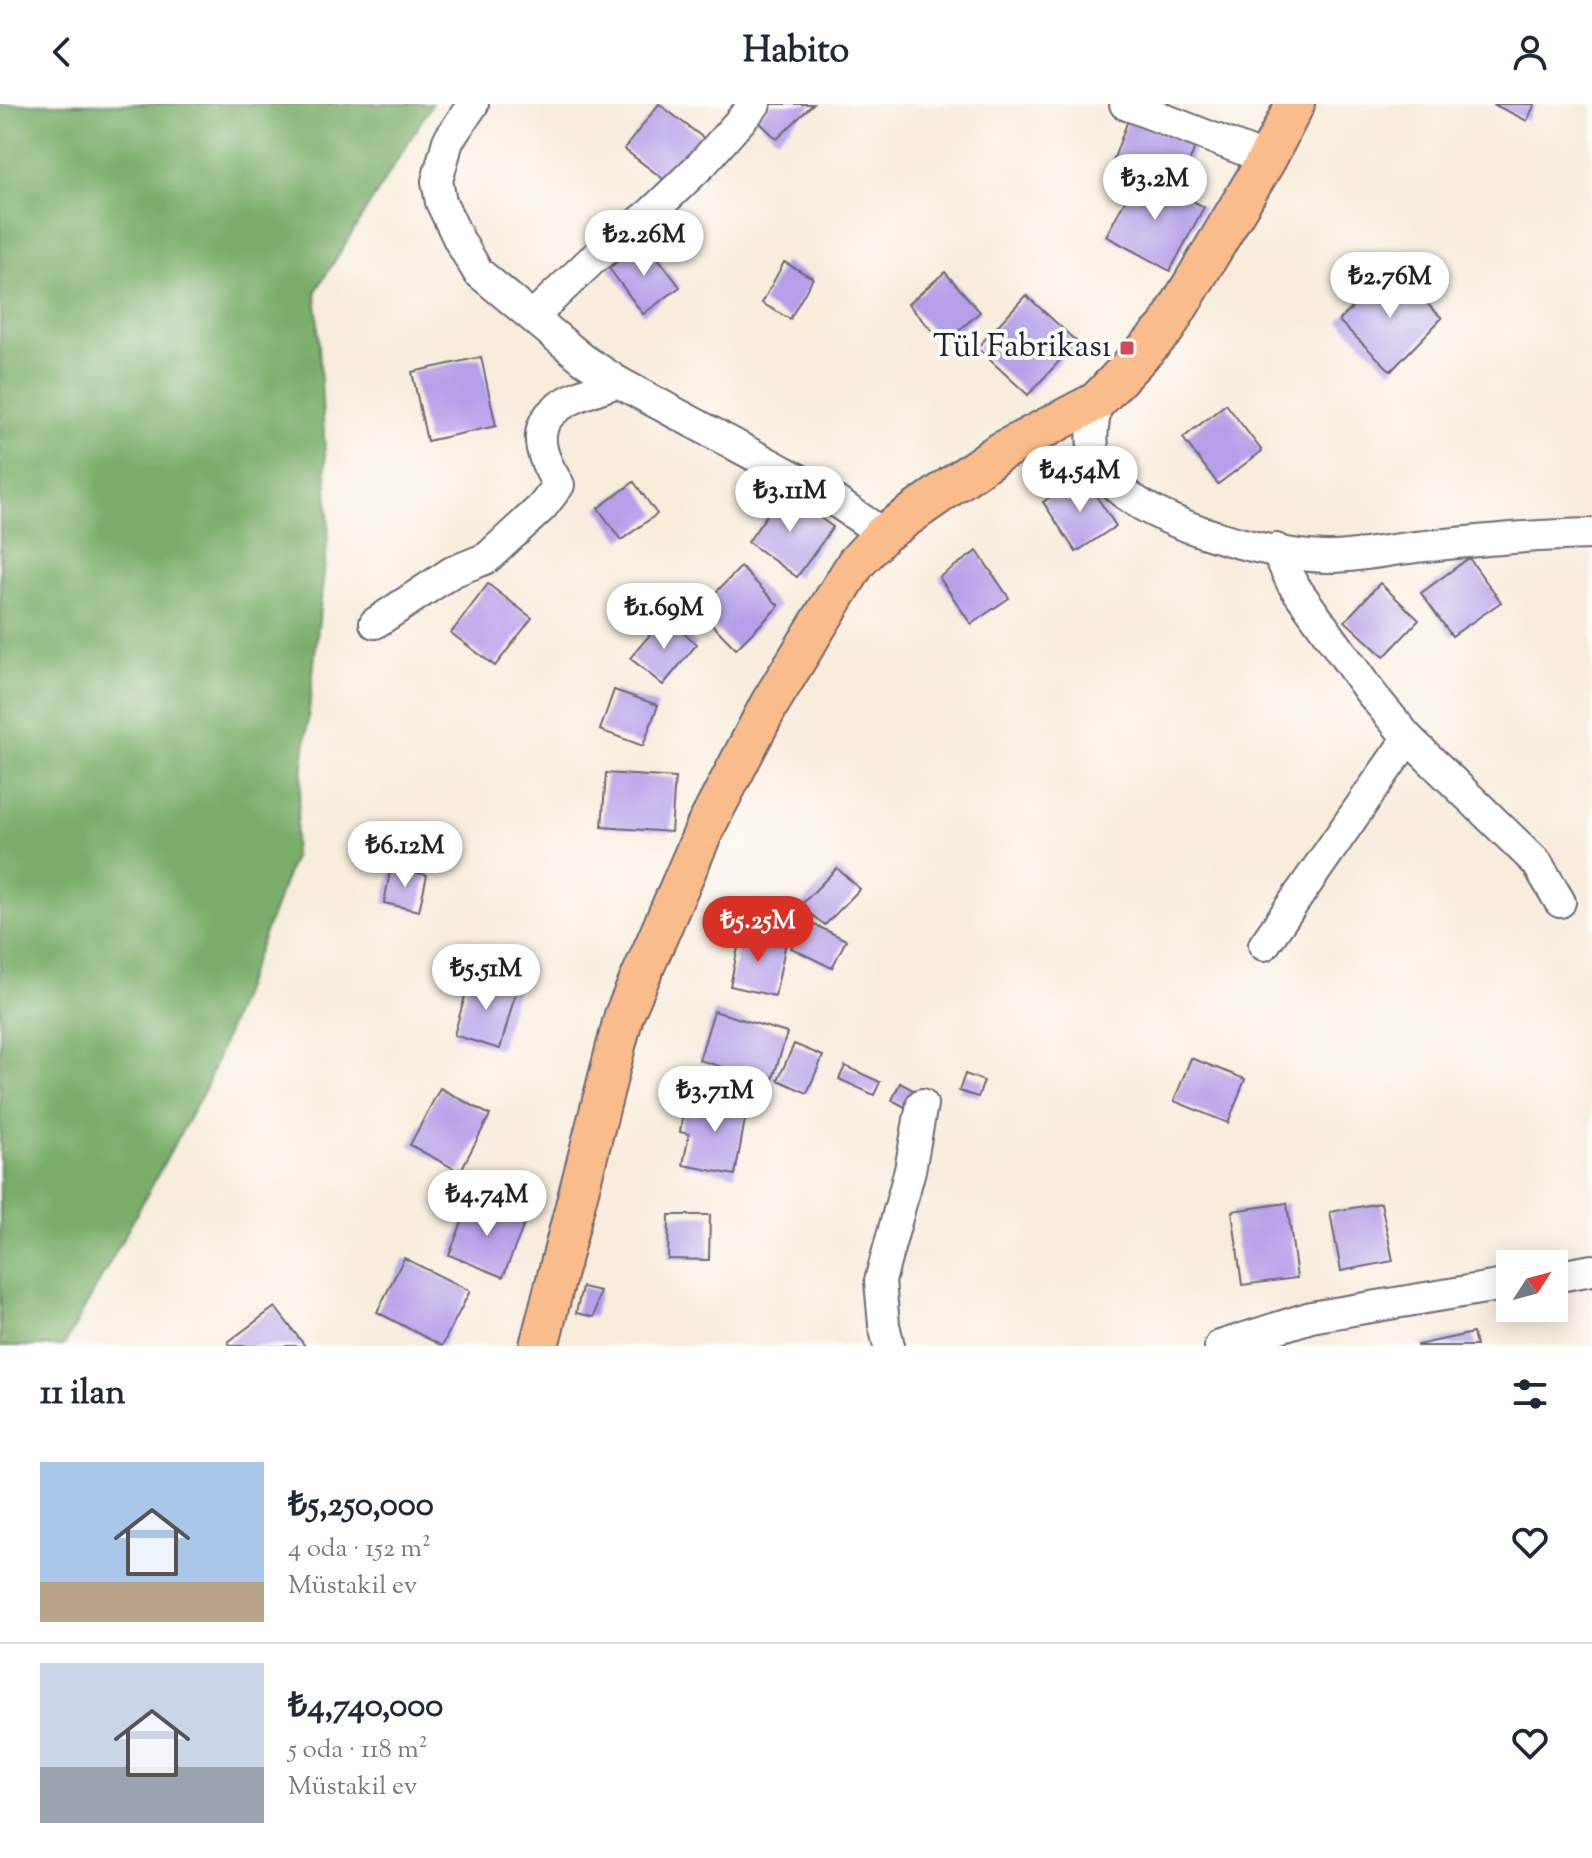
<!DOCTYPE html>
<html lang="tr">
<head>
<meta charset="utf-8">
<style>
  :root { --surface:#fff; --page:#f6f6f7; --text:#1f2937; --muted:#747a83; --line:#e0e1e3; --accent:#d93025 }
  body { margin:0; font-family:"Sorts Mill Goudy",serif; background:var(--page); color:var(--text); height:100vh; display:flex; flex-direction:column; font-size:30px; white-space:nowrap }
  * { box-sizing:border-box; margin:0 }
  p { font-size:26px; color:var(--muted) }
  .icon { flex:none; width:44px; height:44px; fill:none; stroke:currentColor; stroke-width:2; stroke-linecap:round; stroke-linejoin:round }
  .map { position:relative; height:1242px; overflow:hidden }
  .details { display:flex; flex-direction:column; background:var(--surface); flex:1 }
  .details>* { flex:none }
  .needle { width:52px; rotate:54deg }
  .tools { position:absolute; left:1496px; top:1146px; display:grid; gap:16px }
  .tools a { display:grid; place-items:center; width:72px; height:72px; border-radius:0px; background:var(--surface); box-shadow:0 4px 20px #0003; font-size:40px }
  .price { position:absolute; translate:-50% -68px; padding:0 18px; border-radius:28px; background:#fff; color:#222; font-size:26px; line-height:52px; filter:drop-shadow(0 2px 4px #0008) }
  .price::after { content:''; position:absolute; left:50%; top:48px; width:24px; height:18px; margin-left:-12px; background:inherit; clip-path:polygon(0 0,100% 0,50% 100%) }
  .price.on { background:var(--accent); color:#fff }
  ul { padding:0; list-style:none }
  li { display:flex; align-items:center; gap:24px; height:200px; padding:0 40px }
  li+li { border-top:2px solid var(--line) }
  li span { display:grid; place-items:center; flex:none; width:224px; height:160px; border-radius:0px; color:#555 }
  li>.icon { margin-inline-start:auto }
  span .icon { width:96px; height:96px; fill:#fffc; stroke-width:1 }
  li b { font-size:34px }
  h2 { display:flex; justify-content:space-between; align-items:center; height:96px; padding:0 40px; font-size:34px }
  header { display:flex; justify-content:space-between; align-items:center; height:104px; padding:0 40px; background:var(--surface); font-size:36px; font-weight:700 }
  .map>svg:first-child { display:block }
  .forest { fill:#79ad69; stroke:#4e6852; stroke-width:2 }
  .building { fill:#b49fe9 }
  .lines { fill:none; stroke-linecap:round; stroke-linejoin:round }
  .minor-casing { stroke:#6d6973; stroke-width:34 }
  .major-casing { stroke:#6d6973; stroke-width:42 }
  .minor { stroke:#fff; stroke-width:30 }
  .major { stroke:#fabc8b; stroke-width:38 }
  .poi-dot { fill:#d1495b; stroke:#fdfcf7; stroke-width:3 }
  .labels { text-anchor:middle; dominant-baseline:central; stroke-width:8; stroke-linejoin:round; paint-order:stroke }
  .poi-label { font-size:32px; fill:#22223b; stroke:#fdfcf7; text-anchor:end }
</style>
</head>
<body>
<header><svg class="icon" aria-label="back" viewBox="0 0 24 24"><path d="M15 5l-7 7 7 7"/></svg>Habito<svg class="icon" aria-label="person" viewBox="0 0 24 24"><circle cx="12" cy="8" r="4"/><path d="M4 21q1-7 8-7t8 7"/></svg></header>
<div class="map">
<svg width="1592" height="1242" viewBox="0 0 1592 1242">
  <rect width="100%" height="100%" fill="#fdfcf7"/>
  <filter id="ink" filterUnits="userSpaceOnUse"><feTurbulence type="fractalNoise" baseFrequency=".0125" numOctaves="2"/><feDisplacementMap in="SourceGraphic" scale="16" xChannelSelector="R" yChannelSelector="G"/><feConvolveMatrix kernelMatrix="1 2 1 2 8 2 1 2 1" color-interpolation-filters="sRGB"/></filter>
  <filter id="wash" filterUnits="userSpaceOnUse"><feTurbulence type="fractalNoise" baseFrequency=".006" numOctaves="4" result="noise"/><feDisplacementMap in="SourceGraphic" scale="32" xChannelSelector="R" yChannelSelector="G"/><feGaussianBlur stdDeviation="1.8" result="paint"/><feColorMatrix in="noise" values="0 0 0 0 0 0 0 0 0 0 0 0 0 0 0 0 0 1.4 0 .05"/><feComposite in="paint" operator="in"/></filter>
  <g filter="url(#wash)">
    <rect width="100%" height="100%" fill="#f8ecdb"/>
    <polygon class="forest" points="0,0 432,0 316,187 329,422 293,755 206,983 64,1242 0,1242"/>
    <g id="blocks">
      <g class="building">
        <polygon points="659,0 706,36 671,81 624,45"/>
        <polygon points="771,0 813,0 777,35 756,15"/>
        <polygon points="1493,0 1535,0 1527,17"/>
        <polygon points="1128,16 1196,40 1181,81 1113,57"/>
        <polygon points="1140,68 1204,103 1170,167 1106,132"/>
        <polygon points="645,137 680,183 643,210 609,164"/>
        <polygon points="784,158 813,174 790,215 762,199"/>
        <polygon points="1390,164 1442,214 1391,267 1339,217"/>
        <polygon points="945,168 980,208 944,240 908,200"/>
        <polygon points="1026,191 1077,238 1028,291 977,244"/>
        <polygon points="481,253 496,322 427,337 412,268"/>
        <polygon points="1226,300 1262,347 1218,380 1183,334"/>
        <polygon points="1083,372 1116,422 1076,448 1043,398"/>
        <polygon points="634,378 657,410 621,436 598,404"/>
        <polygon points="783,388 833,423 797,473 748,438"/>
        <polygon points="977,447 1009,494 971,520 939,473"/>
        <polygon points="1469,454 1501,498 1452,532 1421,489"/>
        <polygon points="741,463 779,502 736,545 698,506"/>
        <polygon points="1380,479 1419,516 1384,553 1345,517"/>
        <polygon points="488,480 532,514 495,562 451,529"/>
        <polygon points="665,513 697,540 663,581 630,554"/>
        <polygon points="614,586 658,601 643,642 600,626"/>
        <polygon points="606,669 675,674 671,728 602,723"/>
        <polygon points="391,763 427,771 419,807 384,799"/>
        <polygon points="837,764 860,785 825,821 800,802"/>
        <polygon points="805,816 846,836 832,864 791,844"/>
        <polygon points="741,829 786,839 775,892 730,882"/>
        <polygon points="471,871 517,884 500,945 454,931"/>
        <polygon points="714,907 787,929 772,978 699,956"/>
        <polygon points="794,940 823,952 807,989 778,976"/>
        <polygon points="1191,954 1245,975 1228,1019 1174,997"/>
        <polygon points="845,962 880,978 874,991 839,975"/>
        <polygon points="965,970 984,977 978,993 959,987"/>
        <polygon points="900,979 913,986 905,1003 892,996"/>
        <polygon points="440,984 490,1011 460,1068 410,1041"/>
        <polygon points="700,990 748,999 735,1071 683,1061 689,1030 680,1028 683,1009 696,1011"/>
        <polygon points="471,1096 525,1118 503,1173 449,1151"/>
        <polygon points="1287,1099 1297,1174 1242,1181 1232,1107"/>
        <polygon points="1381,1099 1393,1157 1341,1167 1330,1108"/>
        <polygon points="669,1111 710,1111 709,1156 668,1155"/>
        <polygon points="404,1154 470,1187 442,1242 377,1208"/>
        <polygon points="582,1183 600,1187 594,1213 576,1209"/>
        <polygon points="275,1203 305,1242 231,1242 228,1238"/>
        <polygon points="1473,1229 1476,1242 1417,1242 1417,1241"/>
      </g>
    </g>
  </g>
  <g filter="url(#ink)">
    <use href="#blocks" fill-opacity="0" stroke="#6d6973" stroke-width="2"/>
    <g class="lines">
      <defs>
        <g id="minor">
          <polyline points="473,0 448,37 437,77 441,98 459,136 478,168 583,255 618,278 822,388 883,430"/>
          <polyline points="1125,0 1267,55"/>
          <polyline points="533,212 592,156 650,110 703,59 755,0"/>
          <path d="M 1097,297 C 1093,320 1087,346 1102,367 C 1137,418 1265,451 1324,453 C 1354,454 1386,446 1416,443 C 1475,437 1533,431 1592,430"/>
          <polyline points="1276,445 1292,479 1370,588 1408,634 1537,759 1560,798"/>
          <path d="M 375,519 L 452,468 L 487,454 L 542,403 L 559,381 C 514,313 559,297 618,278"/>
          <polyline points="1264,841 1408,634"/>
          <polyline points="1554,1173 1592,1166"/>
          <polyline points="889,1242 884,1221 880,1177 910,1066 922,1000"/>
          <polyline points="1220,1242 1311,1213 1510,1180"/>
        </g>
        <polyline id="major" points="539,1242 624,911 705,724 770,599 856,459 883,430 998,349 1097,297 1166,224 1267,55 1295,0"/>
      </defs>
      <use href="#minor" class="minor-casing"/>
      <use href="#major" class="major-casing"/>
      <use href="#minor" class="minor"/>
      <use href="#major" class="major"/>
    </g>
  </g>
  <rect class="poi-dot" x="1119" y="236" width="16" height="16" rx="4"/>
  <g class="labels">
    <g class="poi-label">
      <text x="1111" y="244">Tül Fabrikası</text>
    </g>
  </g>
</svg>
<div class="tools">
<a><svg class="needle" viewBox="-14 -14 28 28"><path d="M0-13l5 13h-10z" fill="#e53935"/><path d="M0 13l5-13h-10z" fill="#747a83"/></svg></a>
</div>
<b class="price" style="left:1155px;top:118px">₺3.2M</b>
<b class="price" style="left:644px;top:174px">₺2.26M</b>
<b class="price" style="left:1390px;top:216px">₺2.76M</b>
<b class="price" style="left:1080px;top:410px">₺4.54M</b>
<b class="price" style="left:790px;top:430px">₺3.11M</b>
<b class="price" style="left:664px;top:547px">₺1.69M</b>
<b class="price" style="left:405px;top:785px">₺6.12M</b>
<b class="price on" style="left:758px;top:860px">₺5.25M</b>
<b class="price" style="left:486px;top:908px">₺5.51M</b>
<b class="price" style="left:715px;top:1030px">₺3.71M</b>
<b class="price" style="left:487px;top:1134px">₺4.74M</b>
</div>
<section class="details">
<h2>11 ilan<svg class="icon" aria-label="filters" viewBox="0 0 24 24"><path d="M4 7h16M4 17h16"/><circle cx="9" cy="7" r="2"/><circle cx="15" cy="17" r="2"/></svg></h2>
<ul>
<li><span style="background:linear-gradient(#a9c7e8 75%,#b9a48a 0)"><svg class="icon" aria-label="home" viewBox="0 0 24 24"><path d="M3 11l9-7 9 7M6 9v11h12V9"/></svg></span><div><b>₺5,250,000</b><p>4 oda · 152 m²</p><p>Müstakil ev</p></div><svg class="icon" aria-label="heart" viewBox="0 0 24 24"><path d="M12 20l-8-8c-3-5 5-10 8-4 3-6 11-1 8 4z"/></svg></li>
<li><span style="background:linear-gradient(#c9d6e8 65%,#9aa5b1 0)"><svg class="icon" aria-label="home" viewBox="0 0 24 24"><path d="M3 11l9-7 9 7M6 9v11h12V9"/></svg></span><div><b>₺4,740,000</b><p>5 oda · 118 m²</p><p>Müstakil ev</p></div><svg class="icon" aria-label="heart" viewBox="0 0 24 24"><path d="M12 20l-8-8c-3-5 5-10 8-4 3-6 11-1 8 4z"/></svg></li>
</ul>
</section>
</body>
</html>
